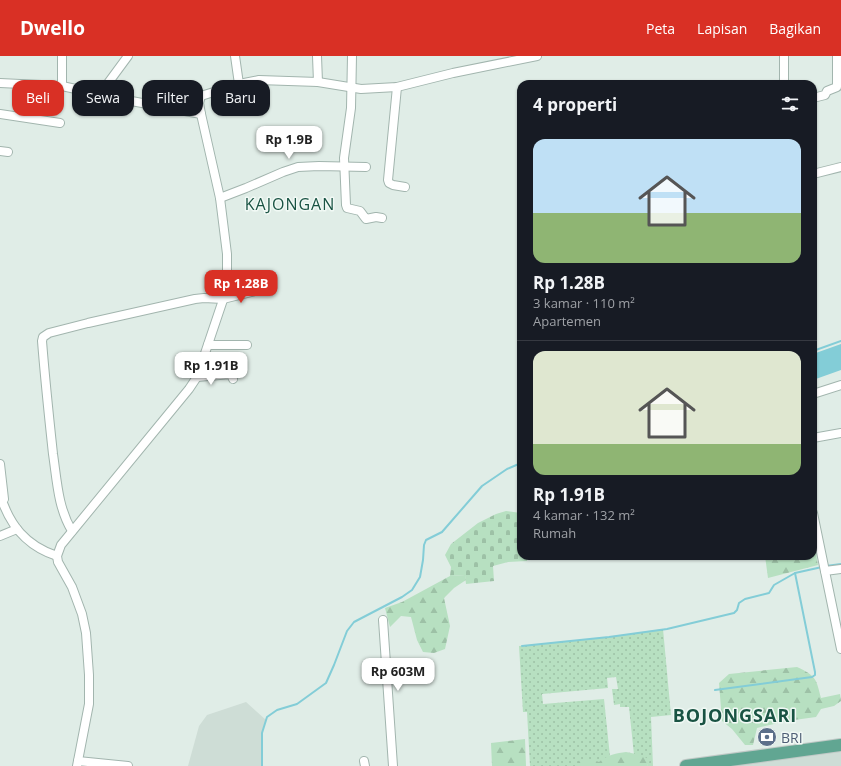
<!DOCTYPE html>
<html lang="id">
<head>
<meta charset="utf-8">
<style>
  :root { --surface:#171b24; --page:#242831; --text:#f1f3f6; --muted:#9ea1a6; --line:#363941; --accent:#d93025 }
  body { margin:0; font-family:"Open Sans",sans-serif; background:var(--page); color:var(--text); height:100vh; display:flex; flex-direction:column; font-size:15px; white-space:nowrap }
  * { box-sizing:border-box; margin:0 }
  p { font-size:13px; color:var(--muted) }
  .icon { flex:none; width:22px; height:22px; fill:none; stroke:currentColor; stroke-width:2; stroke-linecap:round; stroke-linejoin:round }
  .map { position:relative; flex:1; overflow:hidden }
  .drawer { position:absolute; left:517px; top:24px; width:300px; height:480px; display:flex; flex-direction:column; background:var(--surface); border-radius:12px; box-shadow:0 1px 3px #0004 }
  .drawer>* { flex:none }
  .hud { position:absolute; left:12px; top:24px; width:380px; height:36px; display:flex; gap:8px }
  .price { position:absolute; translate:-50% -34px; padding:0 9px; border-radius:8px; background:#fff; color:#222; font-size:13px; line-height:26px; filter:drop-shadow(0 1px 2px #0008) }
  .price::after { content:''; position:absolute; left:50%; top:24px; width:12px; height:9px; margin-left:-6px; background:inherit; clip-path:polygon(0 0,100% 0,50% 100%) }
  .price.on { background:var(--accent); color:#fff }
  ul { padding:0; list-style:none }
  li { display:grid; align-content:center; gap:8px; height:212px; padding:0 16px }
  li+li { border-top:1px solid var(--line) }
  li span { display:grid; place-items:center; height:124px; border-radius:12px; color:#555 }
  li>.icon { margin-inline-start:auto }
  span .icon { width:72px; height:72px; fill:#fffc; stroke-width:1 }
  li b { font-size:17px }
  h2 { display:flex; justify-content:space-between; align-items:center; height:48px; padding:0 16px; font-size:17px }
  .pill { padding:0 14px; border-radius:12px; background:var(--surface); box-shadow:0 1px 3px #0004; font-size:14px; line-height:36px }
  .pill.on { background:var(--accent); color:#fff }
  header { display:flex; align-items:center; gap:24px; box-sizing:border-box; height:56px; padding:0 20px; background:var(--accent); color:#fff }
  header strong { font-size:19px }
  nav { display:flex; gap:22px; margin-inline-start:auto; font-size:14px }
  .map>svg:first-child { display:block }
  .built { fill:#ceddd6 }
  .green { fill:url(#green-dots) }
  .forest { fill:url(#forest-firs) }
  .cemetery { fill:url(#cemetery-stones) }
  .water { fill:#83cdd7 }
  .lines { fill:none; stroke-linecap:round; stroke-linejoin:round }
  .stream { stroke:#83cdd7; stroke-width:2 }
  .street-casing { stroke:#a2b5ae; stroke-width:10 }
  .primary-casing { stroke:#c0c9c6; stroke-width:14 }
  .street { stroke:#fff; stroke-width:8 }
  .primary { stroke:#61a692; stroke-width:12 }
  .labels { text-anchor:middle; dominant-baseline:central; stroke-width:3; stroke-linejoin:round; paint-order:stroke }
  .service-label { font-size:14px; fill:#4e5e75; stroke:#f1f9f5; text-anchor:start }
  .quarter-label { font-size:16px; letter-spacing:1px; fill:#195343; stroke:#f1f9f5 }
  .district-label { font-size:18px; font-weight:bold; letter-spacing:1px; fill:#195343; stroke:#f1f9f5 }
</style>
</head>
<body>
<header>
<strong>Dwello</strong>
<nav><a>Peta</a><a>Lapisan</a><a>Bagikan</a></nav>
</header>
<div class="map">
<svg width="841" height="710" viewBox="0 0 841 710">
  <defs>
    <pattern id="green-dots" width="8" height="8" patternUnits="userSpaceOnUse"><rect width="8" height="8" fill="#b7e0c1"/><path d="M2 2h.1M6 6h.1" fill="none" stroke="#9dc1a6" stroke-width="1.8" stroke-linecap="round"/></pattern>
    <pattern id="forest-firs" width="22" height="20" patternUnits="userSpaceOnUse"><rect width="22" height="20" fill="#b7e0c1"/><path d="M5 1l3.5 6h-7zM16 11l3.5 6h-7z" fill="#9dc1a6"/></pattern>
    <pattern id="cemetery-stones" width="16" height="16" patternUnits="userSpaceOnUse"><rect width="16" height="16" fill="#b7e0c1"/><path d="M2 7V4a2 2 0 0 1 4 0v3zM10 15v-3a2 2 0 0 1 4 0v3z" fill="#9dc1a6"/></pattern>
  </defs>
  <rect width="100%" height="100%" fill="#e0ede7"/>
  <g class="built">
    <polygon points="246,646 266,664 262,677 262,710 188,710 199,670 207,659"/>
    <polygon points="841,693 841,710 717,710"/>
  </g>
  <polygon class="green" points="663,573 671,659 651,661 653,710 647,710 649,704 634,699 629,651 620,651 620,648 614,649 612,633 618,633 616,621 607,622 608,632 542,638 543,648 604,643 611,710 530,710 527,656 523,656 519,590 609,581"/>
  <g class="forest">
    <polygon points="813,483 818,509 768,522 765,500 813,500"/>
    <polygon points="465,519 466,524 454,532 444,542 450,570 445,593 434,597 423,596 417,584 411,561 401,560 390,571 385,552 402,546 450,520"/>
    <path d="M 797,611 C 816,620 816,622 821,642 L 840,638 L 841,645 L 834,650 L 821,653 L 816,661 L 787,665 L 757,672 L 753,689 L 745,689 L 732,673 L 722,665 L 719,627 L 729,618 Z"/>
    <polygon points="525,683 526,710 492,710 491,687"/>
    <path d="M 626,696 L 641,699 L 650,704 L 647,710 L 575,710 L 580,703 L 591,703 L 599,706 C 607,699 617,697 626,696 Z"/>
  </g>
  <polygon class="cemetery" points="506,455 521,457 521,500 527,500 527,505 508,506 493,510 494,525 466,528 465,519 450,520 451,511 445,499 451,488 478,467 496,458"/>
  <polygon class="water" points="841,288 841,314 813,324 813,298"/>
  <g class="lines">
    <g class="stream">
      <polyline points="813,295 841,285"/>
      <polyline points="826,510 841,508"/>
      <polyline points="522,590 609,581 667,573 734,557 737,554 739,547 745,543 769,537 774,529 795,517 822,511"/>
      <polyline points="715,634 812,621 815,619 815,616 795,517"/>
      <polyline points="262,710 262,677 267,661 277,654 297,648 326,627 334,609 347,575 354,566 402,541 412,534 420,521 423,504 424,489 426,484 442,476 482,430 507,413 521,407"/>
    </g>
    <defs>
      <g id="street">
        <polyline points="235,0 239,28"/>
        <polyline points="352,0 351,52 344,102 346,149 347,152 360,155 366,163 376,161 382,162"/>
        <polyline points="318,26 361,33 397,31 453,17 537,0"/>
        <polyline points="0,27 62,30 126,44 201,58"/>
        <polyline points="784,28 784,0"/>
        <polyline points="62,30 62,0"/>
        <polyline points="397,31 388,124 389,127 393,129 405,131"/>
        <polyline points="100,38 128,0"/>
        <polyline points="813,42 825,39 827,35 837,31 837,0"/>
        <polyline points="0,58 60,67"/>
        <polyline points="0,95 8,96"/>
        <polyline points="813,118 841,111"/>
        <polyline points="220,142 246,132 283,116 298,111 319,110 366,111"/>
        <polyline points="208,289 247,289"/>
        <polyline points="197,321 231,318 233,323"/>
        <polyline points="813,338 841,329"/>
        <polyline points="813,382 841,377"/>
        <polyline points="0,408 4,443"/>
        <path d="M 0,438 C 9,469 26,490 57,500"/>
        <polyline points="813,457 841,593"/>
        <path d="M 72,475 C 58,452 57,425 53,398 C 49,361 45,323 42,285 L 43,281 L 49,277 L 88,267 L 195,243 L 204,242 L 223,243 L 255,235"/>
        <polyline points="0,480 17,473"/>
        <polyline points="825,515 841,513"/>
        <polyline points="383,564 393,710"/>
        <polyline points="78,705 128,710"/>
        <polyline points="364,705 365,710"/>
        <polyline points="77,710 89,648 89,619 86,577 82,558 72,531 58,506 57,500 61,489 189,333 197,321 225,238 227,217 227,198 220,142 201,58 199,47 201,40 239,28 259,24 318,26 317,0"/>
      </g>
      <polyline id="primary" points="686,710 841,689"/>
    </defs>
    <use href="#street" class="street-casing"/>
    <use href="#primary" class="primary-casing"/>
    <use href="#street" class="street"/>
    <use href="#primary" class="primary"/>
  </g>
  <defs>
    <symbol id="bank-disc" viewBox="-11 -11 22 22"><circle r="9.5" fill="#5c6f8a" stroke="#f1f9f5"/><path d="M-6-4H6V4H-6ZM0-2.3a2.3 2.3 0 1 0 0 4.6a2.3 2.3 0 1 0 0-4.6Z" fill="#fff"/></symbol>
  </defs>
  <g fill-rule="evenodd">
    <use href="#bank-disc" x="756" y="670" width="22" height="22"/>
  </g>
  <g class="labels">
    <g class="service-label">
      <text x="781" y="681">BRI</text>
    </g>
    <g class="quarter-label">
      <text x="290" y="148">KAJONGAN</text>
    </g>
    <g class="district-label">
      <text x="735" y="659">BOJONGSARI</text>
    </g>
  </g>
</svg>
<b class="price" style="left:289px;top:104px">Rp 1.9B</b>
<b class="price on" style="left:241px;top:248px">Rp 1.28B</b>
<b class="price" style="left:211px;top:330px">Rp 1.91B</b>
<b class="price" style="left:398px;top:636px">Rp 603M</b>
<div class="hud">
<a class="pill on">Beli</a>
<a class="pill">Sewa</a>
<a class="pill">Filter</a>
<a class="pill">Baru</a>
</div>
<section class="drawer">
<h2>4 properti<svg class="icon" aria-label="filters" viewBox="0 0 24 24"><path d="M4 7h16M4 17h16"/><circle cx="9" cy="7" r="2"/><circle cx="15" cy="17" r="2"/></svg></h2>
<ul>
<li><span style="background:linear-gradient(#bfe0f5 60%,#8fb573 0)"><svg class="icon" aria-label="home" viewBox="0 0 24 24"><path d="M3 11l9-7 9 7M6 9v11h12V9"/></svg></span><div><b>Rp 1.28B</b><p>3 kamar · 110 m²</p><p>Apartemen</p></div></li>
<li><span style="background:linear-gradient(#dfe7d0 75%,#8fb573 0)"><svg class="icon" aria-label="home" viewBox="0 0 24 24"><path d="M3 11l9-7 9 7M6 9v11h12V9"/></svg></span><div><b>Rp 1.91B</b><p>4 kamar · 132 m²</p><p>Rumah</p></div></li>
</ul>
</section>
</div>
</body>
</html>
